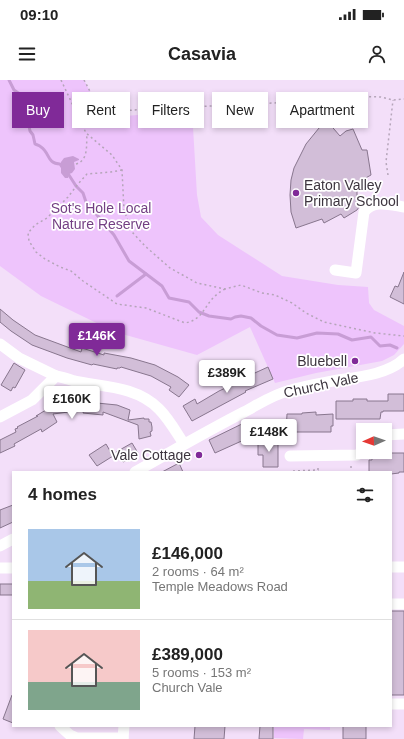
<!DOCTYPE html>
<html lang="en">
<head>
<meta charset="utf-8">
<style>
  :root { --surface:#fff; --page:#f6f6f6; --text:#222; --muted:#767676; --line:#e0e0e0; --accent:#802a98 }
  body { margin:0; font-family:Arial,sans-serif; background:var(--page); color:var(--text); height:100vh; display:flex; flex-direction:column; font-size:15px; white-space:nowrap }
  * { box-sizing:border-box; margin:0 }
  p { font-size:13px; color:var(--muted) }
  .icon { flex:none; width:22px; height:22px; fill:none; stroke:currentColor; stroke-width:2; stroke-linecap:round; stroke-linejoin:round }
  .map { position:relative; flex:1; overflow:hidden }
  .sheet { position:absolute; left:12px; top:391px; width:380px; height:256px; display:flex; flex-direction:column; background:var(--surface); border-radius:0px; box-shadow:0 2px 6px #0003 }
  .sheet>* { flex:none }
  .top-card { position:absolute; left:12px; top:12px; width:380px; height:36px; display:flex; gap:8px }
  .needle { width:26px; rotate:268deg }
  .buttons { position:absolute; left:356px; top:343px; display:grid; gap:8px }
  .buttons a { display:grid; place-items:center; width:36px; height:36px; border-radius:0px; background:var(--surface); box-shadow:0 2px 6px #0003; font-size:20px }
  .price { position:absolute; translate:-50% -34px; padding:0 9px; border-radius:4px; background:#fff; color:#222; font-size:13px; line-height:26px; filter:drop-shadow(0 1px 2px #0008) }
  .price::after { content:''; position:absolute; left:50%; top:24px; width:12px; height:9px; margin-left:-6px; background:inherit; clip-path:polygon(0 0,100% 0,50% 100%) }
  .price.current { background:var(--accent); color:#fff }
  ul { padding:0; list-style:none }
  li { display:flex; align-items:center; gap:12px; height:100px; padding:0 16px }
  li+li { border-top:1px solid var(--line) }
  li span { display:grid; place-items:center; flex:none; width:112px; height:80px; border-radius:0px; color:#555 }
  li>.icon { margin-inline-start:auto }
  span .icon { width:48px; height:48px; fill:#fffc; stroke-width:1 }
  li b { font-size:17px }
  h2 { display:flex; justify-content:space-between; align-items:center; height:48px; padding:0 16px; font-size:17px }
  .tag { padding:0 14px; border-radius:0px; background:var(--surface); box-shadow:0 2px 6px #0003; font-size:14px; line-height:36px }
  .tag.current { background:var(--accent); color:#fff }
  .status { display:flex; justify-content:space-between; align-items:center; height:28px; padding:0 20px; background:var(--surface); direction:ltr }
  .status svg { height:11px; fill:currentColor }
  header { display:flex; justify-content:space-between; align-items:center; height:52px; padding:0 16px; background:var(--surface); font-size:18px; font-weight:700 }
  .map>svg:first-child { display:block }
  .green { fill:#eec4fc }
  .water { fill:#c89dd5 }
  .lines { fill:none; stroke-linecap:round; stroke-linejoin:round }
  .stream { stroke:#c89dd5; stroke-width:3 }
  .building { fill:#d2bed8; stroke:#88768e }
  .path { stroke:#b5a5b9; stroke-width:1.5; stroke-dasharray:2 3; stroke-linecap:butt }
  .minor { stroke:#fff; stroke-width:11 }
  .poi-dot { fill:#802a98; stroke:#fff; stroke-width:1.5 }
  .labels { text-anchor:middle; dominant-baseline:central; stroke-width:3.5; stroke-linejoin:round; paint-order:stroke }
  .poi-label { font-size:14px; fill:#3d353f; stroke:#fff; text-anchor:end }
  .park-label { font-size:14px; fill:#733f83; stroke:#fff }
  .street-label { font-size:14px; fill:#3d353f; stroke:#fff }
</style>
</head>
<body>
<div class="status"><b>09:10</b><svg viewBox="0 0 49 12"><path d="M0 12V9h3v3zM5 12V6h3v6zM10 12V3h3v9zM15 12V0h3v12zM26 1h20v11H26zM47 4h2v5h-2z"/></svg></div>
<header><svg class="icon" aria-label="menu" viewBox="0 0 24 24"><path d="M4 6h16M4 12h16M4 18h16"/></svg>Casavia<svg class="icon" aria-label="person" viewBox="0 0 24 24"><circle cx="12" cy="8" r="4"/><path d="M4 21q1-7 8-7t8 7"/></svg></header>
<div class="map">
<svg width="404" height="659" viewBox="0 0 404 659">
  <rect width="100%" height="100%" fill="#f3dff9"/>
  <g class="green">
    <polygon points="0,0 84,0 104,38 192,30 197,115 201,137 218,155 282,196 338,205 368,207 369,223 374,230 404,246 404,264 394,275 382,281 316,293 275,303 250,247 197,275 115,252 41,216 0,186"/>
    <polygon points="274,646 330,646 330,650 304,649 303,659 274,658"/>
  </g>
  <polygon class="water" points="73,76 79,79 79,80 74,82 75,89 72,93 69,94 68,98 65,98 61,93 61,82 64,78"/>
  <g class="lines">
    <g class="stream">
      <path d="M 9,0 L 14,10 L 24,17 L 25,27 L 30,51 L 33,55 L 35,64 C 37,65 39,65 41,67 C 50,73 47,84 60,84 L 62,87"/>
      <polyline points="67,92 76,106 83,113 86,122 114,155 129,181 162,206 169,218 189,222 199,232 209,236 231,239 235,237 241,236 251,238 261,246 277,255 297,258 317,253 338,254 352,260 371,257 380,266 390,265 397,268"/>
      <polyline points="117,216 146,194"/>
    </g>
  </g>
  <g class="building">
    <polygon points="327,41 340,56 346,51 353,49 362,70 367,70 371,95 362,100 357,111 357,120 359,127 357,130 344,138 341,134 324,143 322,139 296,148 291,132 290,115 291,100 294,88 306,64 319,48"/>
    <polygon points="404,192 404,224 390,217 395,206 398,207"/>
    <polygon points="0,229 13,240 35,255 81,272 82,268 104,275 104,273 131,278 155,285 178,297 189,305 179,317 169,310 171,307 151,296 121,287 120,288 117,288 117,289 93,284 92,285 67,278 32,265 11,251 0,242"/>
    <polygon points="14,283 25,290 15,308 13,307 11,311 1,305"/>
    <polygon points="268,287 273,299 245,311 246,312 192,341 183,326 195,319 197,324 219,311 247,298 246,297"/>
    <polygon points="388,314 404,314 404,331 383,331 383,332 381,332 380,339 336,339 336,321 353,321 353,319 367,319 367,321 388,321"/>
    <polygon points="77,319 77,321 117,325 130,330 128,340 144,338 144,339 149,339 149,342 151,342 152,347 152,351 150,352 151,356 139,359 138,345 103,332 103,335 83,333 84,330 53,334 57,342 42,352 41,349 14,364 15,366 0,373 0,360 16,352 15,349 18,348 17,347 38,336 36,336 59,322 59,321"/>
    <polygon points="316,332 316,335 333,334 333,346 331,346 331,352 286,352 287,334 302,334 302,333"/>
    <polygon points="248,341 246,359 215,373 209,360"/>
    <polygon points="258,360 278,360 278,387 263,387 263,375 258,375"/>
    <polygon points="132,363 138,373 136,375 136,376 128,381 127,380 123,382 116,372"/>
    <polygon points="106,364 113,376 97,386 89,375"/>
    <polygon points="372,373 404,373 404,392 399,392 399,393 391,394 391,392 369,392 369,380 372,380"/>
    <polygon points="179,383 183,392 162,392"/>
    <polygon points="13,425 13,442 0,448 0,430"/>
    <rect x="0" y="504" width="13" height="11"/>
    <rect x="391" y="531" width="13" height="84"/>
    <polygon points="12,615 13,615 13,643 3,639"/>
    <polygon points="195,646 225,646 224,659 194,659"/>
    <polygon points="260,646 273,646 273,659 259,659"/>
    <rect x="343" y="646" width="23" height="13"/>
  </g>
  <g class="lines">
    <g class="path">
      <polyline points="61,0 86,53 112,75 122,90 124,130 132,152 145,166 170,188 197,203 225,209 241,205 262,213 275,215 292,223 306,233 324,242 375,253 404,256"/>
      <polyline points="84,0 101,32 168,28 314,21 348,16 381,17 393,20 404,19"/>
      <path d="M 76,84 C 89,80 86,65 87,54"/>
      <path d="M 122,90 L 111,92 L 87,94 L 78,104 L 68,117 L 47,138 L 35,145 L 28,153 L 29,161 L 36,172 L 45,179 L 60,187 L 71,191 L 83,201 L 117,224 L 146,228 L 185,243 C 202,240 204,227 214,217 C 217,214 221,211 225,209"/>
      <polyline points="388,95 386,82 393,20"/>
      <polyline points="351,386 351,392"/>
      <polyline points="293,391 318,390 318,385"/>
    </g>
    <g class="minor">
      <path d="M 335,190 L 356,193 L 364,132 C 373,119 391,125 404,127"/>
      <polyline points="0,264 19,278 56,296 32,320 0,337"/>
      <path d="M 56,296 C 62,297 68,299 74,301 C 103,307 136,306 159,329 C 169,339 176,352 184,364"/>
      <polyline points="385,355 404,354"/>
      <polyline points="290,376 357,375 363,371"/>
      <path d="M 135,392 C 171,372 207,351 244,332 C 259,324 274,314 291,310 C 306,306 322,303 338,300 C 359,297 389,294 404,279"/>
      <polyline points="0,466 13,459"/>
      <polyline points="391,487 404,487"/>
      <polyline points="0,488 13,488"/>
      <polyline points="391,524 404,524"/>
      <polyline points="391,624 404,624"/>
      <polyline points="60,646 70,655 77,658 123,658"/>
      <polyline points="123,659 124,646"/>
    </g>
  </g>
  <g class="poi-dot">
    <circle cx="296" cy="113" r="4"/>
    <circle cx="355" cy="281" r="4"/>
    <circle cx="199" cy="375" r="4"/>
  </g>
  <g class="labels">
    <g class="poi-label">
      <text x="304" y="105" text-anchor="start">Eaton Valley<tspan x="304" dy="16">Primary School</tspan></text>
      <text x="347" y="281">Bluebell</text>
      <text x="191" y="375">Vale Cottage</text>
    </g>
    <g class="park-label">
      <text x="101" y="128">Sot's Hole Local<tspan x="101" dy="16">Nature Reserve</tspan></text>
    </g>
    <g class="street-label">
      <text transform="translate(321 305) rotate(-12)">Church Vale</text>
    </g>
  </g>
</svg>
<div class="buttons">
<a><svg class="needle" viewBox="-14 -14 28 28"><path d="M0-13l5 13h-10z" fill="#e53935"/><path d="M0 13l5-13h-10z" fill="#767676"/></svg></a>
</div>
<b class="price current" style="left:97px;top:277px">£146K</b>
<b class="price" style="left:227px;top:314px">£389K</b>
<b class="price" style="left:72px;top:340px">£160K</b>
<b class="price" style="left:269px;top:373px">£148K</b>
<div class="top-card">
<a class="tag current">Buy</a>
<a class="tag">Rent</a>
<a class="tag">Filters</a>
<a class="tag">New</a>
<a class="tag">Apartment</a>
</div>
<section class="sheet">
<h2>4 homes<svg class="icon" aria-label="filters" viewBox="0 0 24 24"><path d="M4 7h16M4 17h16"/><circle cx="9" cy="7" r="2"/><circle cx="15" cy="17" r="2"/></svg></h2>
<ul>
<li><span style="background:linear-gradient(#a9c7e8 65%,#8fb573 0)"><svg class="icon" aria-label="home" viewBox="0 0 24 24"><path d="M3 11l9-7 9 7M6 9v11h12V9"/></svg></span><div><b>£146,000</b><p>2 rooms · 64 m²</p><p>Temple Meadows Road</p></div></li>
<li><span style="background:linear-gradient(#f6c9c9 65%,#7fa58c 0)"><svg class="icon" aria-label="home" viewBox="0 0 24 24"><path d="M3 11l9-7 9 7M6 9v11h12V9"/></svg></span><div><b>£389,000</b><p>5 rooms · 153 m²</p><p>Church Vale</p></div></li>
</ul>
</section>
</div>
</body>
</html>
